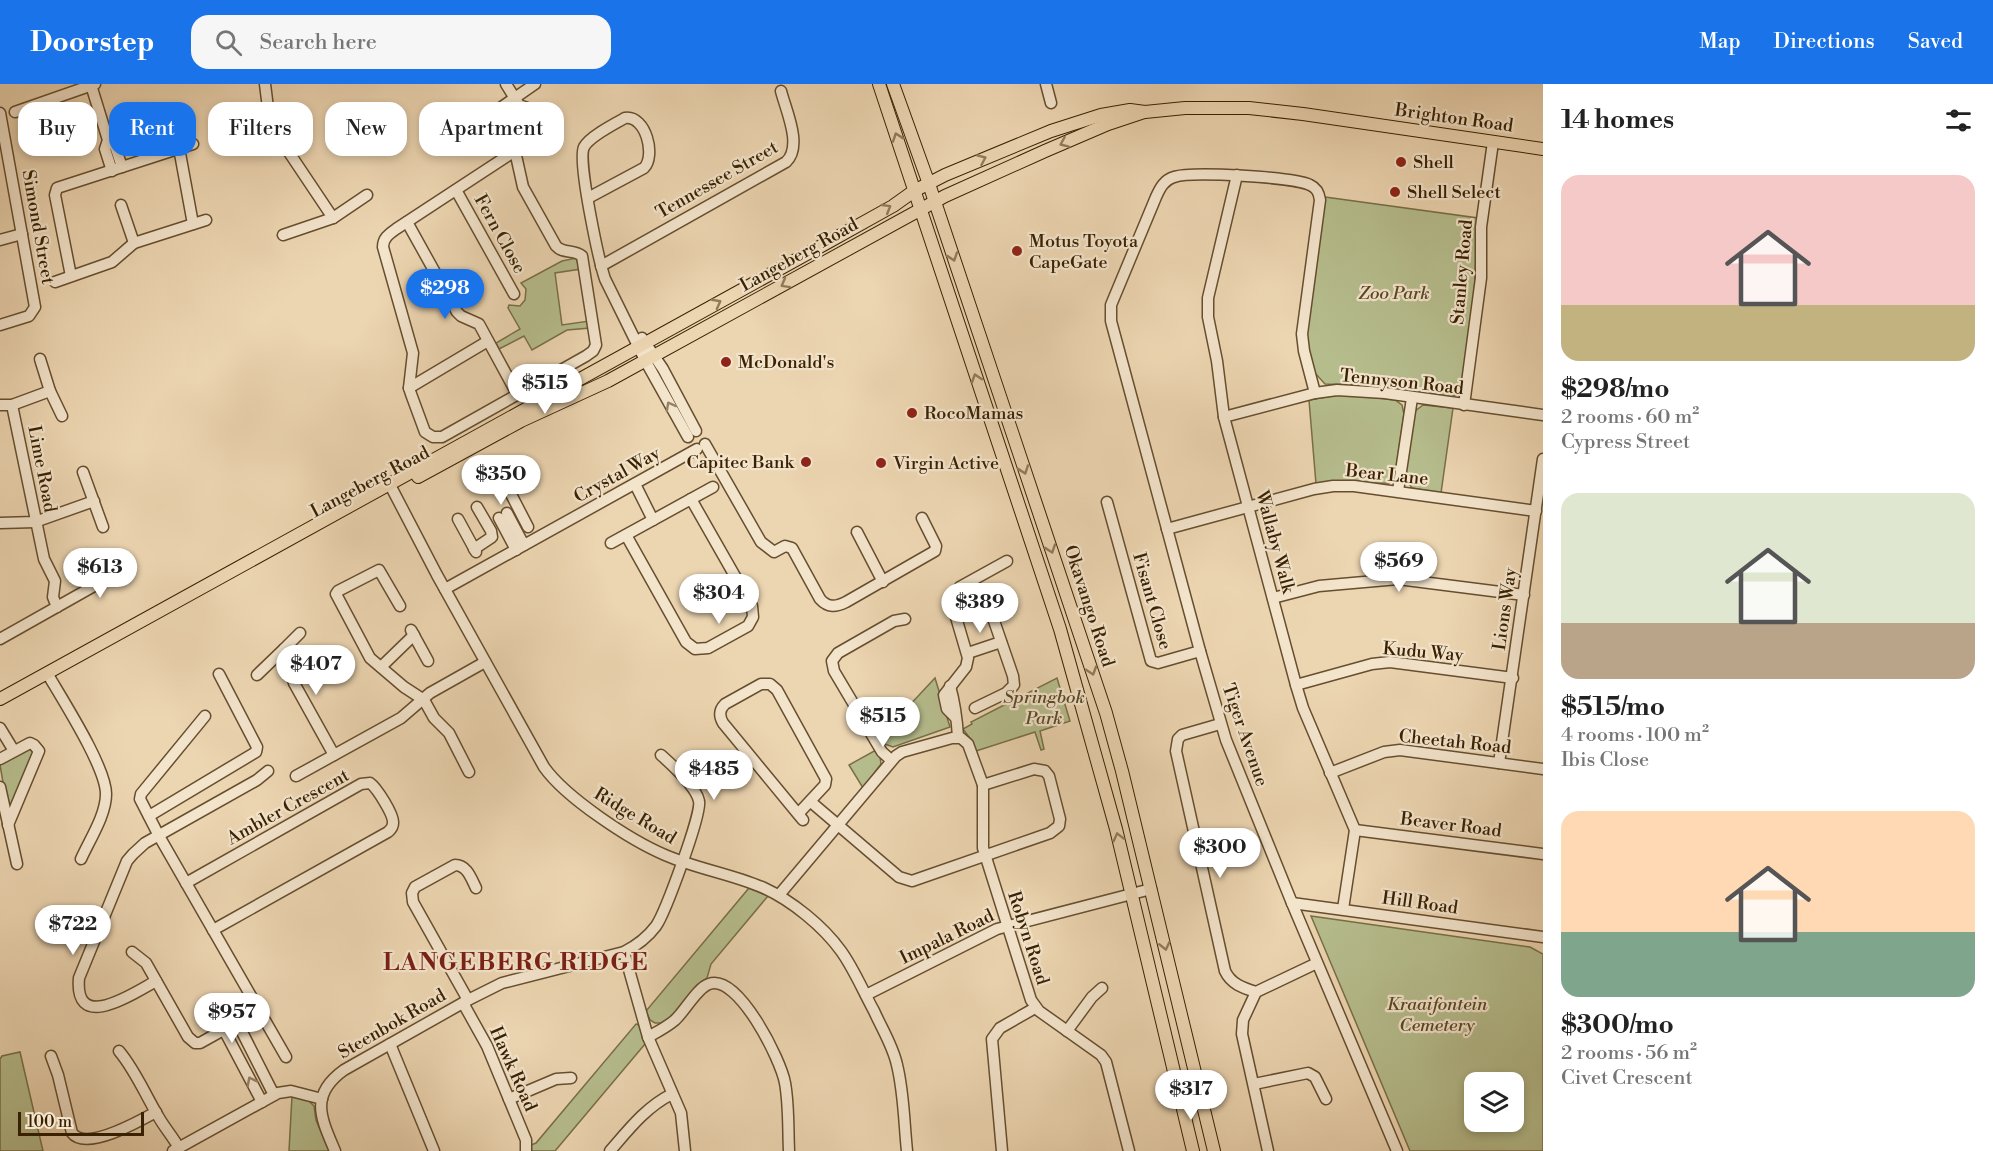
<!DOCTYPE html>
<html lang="en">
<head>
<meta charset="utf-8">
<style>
  :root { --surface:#fff; --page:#f6f6f6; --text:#222; --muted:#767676; --accent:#1a73e8 }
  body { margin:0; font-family:"Libre Bodoni",serif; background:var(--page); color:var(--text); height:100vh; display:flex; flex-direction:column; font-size:22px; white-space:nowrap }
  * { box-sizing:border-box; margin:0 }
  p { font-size:20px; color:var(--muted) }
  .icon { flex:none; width:33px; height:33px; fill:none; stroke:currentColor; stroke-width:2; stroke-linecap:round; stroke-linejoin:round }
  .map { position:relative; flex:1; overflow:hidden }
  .side { display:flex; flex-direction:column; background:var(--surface); width:450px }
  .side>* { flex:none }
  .top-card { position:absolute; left:18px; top:18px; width:570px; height:54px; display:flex; gap:12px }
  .fabs { position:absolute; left:1464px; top:988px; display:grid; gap:12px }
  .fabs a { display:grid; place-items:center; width:60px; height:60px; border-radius:12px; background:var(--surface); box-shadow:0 3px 9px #0003; font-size:30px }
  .scale { position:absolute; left:18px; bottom:15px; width:126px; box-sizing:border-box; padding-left:6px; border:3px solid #392102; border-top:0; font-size:16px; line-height:21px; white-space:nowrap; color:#392102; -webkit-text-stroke:4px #f3e4cc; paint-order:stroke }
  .price { position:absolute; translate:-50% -51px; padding:0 14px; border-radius:21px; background:#fff; color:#222; font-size:20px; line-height:39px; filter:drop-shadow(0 2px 3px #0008) }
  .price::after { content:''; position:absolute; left:50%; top:36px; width:18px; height:14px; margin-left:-9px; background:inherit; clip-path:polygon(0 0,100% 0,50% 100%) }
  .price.active { background:var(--accent); color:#fff }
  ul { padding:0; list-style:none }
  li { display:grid; align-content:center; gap:12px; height:318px; padding:0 18px }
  li span { display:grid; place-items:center; height:186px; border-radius:18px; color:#555 }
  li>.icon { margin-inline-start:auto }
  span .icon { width:108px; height:108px; fill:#fffc; stroke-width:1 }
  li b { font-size:26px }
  h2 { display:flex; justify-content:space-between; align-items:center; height:72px; padding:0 18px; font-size:26px }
  .chip { padding:0 21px; border-radius:18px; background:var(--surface); box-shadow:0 3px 9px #0003; font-size:21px; line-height:54px }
  .chip.active { background:var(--accent); color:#fff }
  header { display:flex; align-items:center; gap:36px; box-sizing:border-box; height:84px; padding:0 30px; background:var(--accent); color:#fff }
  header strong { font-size:28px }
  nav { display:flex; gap:33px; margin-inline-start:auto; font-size:21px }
  .search { width:420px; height:54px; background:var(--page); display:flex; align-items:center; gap:15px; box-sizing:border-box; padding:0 21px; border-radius:18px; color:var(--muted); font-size:22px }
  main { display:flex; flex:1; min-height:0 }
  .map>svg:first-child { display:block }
  .green { fill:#b6bd8d; stroke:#786f48; stroke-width:1.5; fill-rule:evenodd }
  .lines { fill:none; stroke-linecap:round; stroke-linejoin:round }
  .minor-casing { stroke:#664e2e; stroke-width:13 }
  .major-casing { stroke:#392102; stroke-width:14 }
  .minor { stroke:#f3e4cc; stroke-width:10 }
  .major { stroke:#ecd5b1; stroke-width:12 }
  .oneway { stroke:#927b5a }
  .oneway2 { stroke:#968267 }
  .poi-dot { fill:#8f2418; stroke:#f3e4cc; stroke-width:2 }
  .labels { text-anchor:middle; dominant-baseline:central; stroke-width:4.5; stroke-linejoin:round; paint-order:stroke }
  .street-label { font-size:18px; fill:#392102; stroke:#f3e4cc }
  .poi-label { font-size:18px; fill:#392102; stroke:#f3e4cc; text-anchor:start }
  .park-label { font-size:18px; font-style:italic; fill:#584825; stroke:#f3e4cc }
  .district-label { font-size:24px; font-weight:bold; letter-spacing:1.5px; fill:#7a1f14; stroke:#f3e4cc }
</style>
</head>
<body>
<header>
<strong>Doorstep</strong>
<div class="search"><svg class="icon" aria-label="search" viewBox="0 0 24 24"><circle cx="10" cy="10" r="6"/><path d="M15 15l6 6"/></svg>Search here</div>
<nav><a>Map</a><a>Directions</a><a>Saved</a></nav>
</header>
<main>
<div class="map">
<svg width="1543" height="1067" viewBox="0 0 1543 1067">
  <rect width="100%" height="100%" fill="#ecd5b1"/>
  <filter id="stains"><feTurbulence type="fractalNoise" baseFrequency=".00333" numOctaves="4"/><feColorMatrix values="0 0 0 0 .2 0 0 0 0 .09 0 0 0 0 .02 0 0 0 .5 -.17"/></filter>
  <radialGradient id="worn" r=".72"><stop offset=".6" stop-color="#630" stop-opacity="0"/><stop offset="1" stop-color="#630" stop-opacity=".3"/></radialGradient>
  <g class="green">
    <polygon points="1325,113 1478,134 1474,213 1461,305 1458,310 1449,314 1358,301 1325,300 1315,289 1306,254"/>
    <polygon points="576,174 577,177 580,176 581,185 555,189 562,241 589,237 590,244 567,246 532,266 524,252 499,265 496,259 520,245 508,224 509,221 520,222 525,216 526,205 521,199 562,177"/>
    <polygon points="1344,310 1395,316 1402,321 1404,330 1395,392 1389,399 1316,400 1309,316"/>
    <polygon points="1423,321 1453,324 1441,409 1412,404 1405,394 1414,328"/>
    <path d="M 935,594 L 950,643 L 893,663 L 885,660 L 883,662 L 881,658 L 887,653 L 882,647 L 875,649 C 871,635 892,629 903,623 L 907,624 Z"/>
    <polygon points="1057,594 1070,637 1040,647 1044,665 1041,666 1035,648 976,667 972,657 963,645 972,640 971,638"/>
    <polygon points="29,664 35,667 12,720 10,720 6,716 0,681"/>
    <polygon points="876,666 880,673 881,680 863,704 849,681"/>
    <polygon points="749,804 768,812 711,880 707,894 697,901 671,933 661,939 655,939 650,936 646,927"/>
    <path d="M 1311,832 L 1530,863 L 1543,870 L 1543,1067 L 1410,1067 ZM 1474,999 L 1514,999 L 1514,1038 L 1474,1038 Z"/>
    <polygon points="636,940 639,941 645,960 555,1067 530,1067 531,1061 536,1059"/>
    <polygon points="20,968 43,1067 0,1067 0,975 2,972"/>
    <polygon points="292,1012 309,1017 314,1022 316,1036 329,1067 289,1067"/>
  </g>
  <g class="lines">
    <defs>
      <g id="minor">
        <polyline points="265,0 270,40 333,134"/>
        <path d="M 506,0 L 519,21 L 533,26 L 539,33 L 543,40 L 542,47 L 515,67 L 396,145 C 389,150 383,154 383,163 L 413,269 L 409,304 L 411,310 L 425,348 L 433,353 L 442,353 L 586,272 L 593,267 L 596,261 L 582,172 C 574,165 563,170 556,162 L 523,103 L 515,67"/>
        <polyline points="1046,0 1051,19"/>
        <polyline points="91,1 108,56 105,65 112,87"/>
        <polyline points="519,21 520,35 533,54"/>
        <polyline points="15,28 95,0"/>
        <polyline points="0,29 35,223 29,232 0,241"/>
        <polyline points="464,49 535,0"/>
        <polyline points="234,53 270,40"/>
        <polyline points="108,56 115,62 122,83"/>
        <polyline points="179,64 193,140"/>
        <polyline points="1237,91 1208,214 1208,233 1217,277 1224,333 1296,601 1303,624 1355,746 1343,825"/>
        <polyline points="456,106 514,210"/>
        <path d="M 588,114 L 644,84 C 656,72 646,31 625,34 C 614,40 589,53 584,63 C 577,76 599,177 605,195 L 645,276 L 688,353"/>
        <polyline points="121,121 134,159"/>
        <polyline points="407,138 457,228 461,232 479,240 517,310"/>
        <polyline points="283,151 333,134 367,111"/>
        <polyline points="0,156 22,150"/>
        <path d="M 601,182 L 786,78 C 803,62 786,27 781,7"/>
        <polyline points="71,192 55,111 57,104 193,60"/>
        <polyline points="55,198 112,178 134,159 206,136"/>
        <polyline points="642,254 663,285 696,347"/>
        <polyline points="40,275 50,307 62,332"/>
        <polyline points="409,304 488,257"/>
        <path d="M 1315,309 L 1304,267 L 1302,250 L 1320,116 C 1319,109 1317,104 1310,101 C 1294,93 1192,87 1174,93 C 1164,96 1160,104 1156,113 L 1111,221 L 1111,237 L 1200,567 L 1226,656 L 1292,819 L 1397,1067"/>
        <polyline points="0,321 12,321 50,307"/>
        <polyline points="12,321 44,475 55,497 53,513 57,523"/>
        <polyline points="1464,321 1481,194 1481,143 1493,58"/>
        <polyline points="1224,333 1315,309 1337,306 1385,309 1543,331"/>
        <path d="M 705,360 L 761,458 L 774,468 L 785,462 L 792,464 L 820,515 C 828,524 836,523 846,518 L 935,467 L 936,462 L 922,434"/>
        <polyline points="499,387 528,443"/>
        <polyline points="83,388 103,443"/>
        <polyline points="502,394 524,381"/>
        <path d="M 389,399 L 437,491 L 544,683 C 566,714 630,756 665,771 C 697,785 732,790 764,804 C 792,817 823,842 841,867 C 854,885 863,907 874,927 C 882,945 893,962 897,981 C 904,1009 904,1039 907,1067"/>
        <polyline points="635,400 653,436"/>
        <polyline points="1398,407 1412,314"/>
        <polyline points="1107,418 1151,577 1158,579 1200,567"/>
        <polyline points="507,429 524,461"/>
        <polyline points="499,434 516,466"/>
        <polyline points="458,435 476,468"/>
        <polyline points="0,439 35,438 94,417"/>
        <polyline points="1167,445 1314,405 1333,402 1354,402 1536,427"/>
        <polyline points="857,448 883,498"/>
        <polyline points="626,451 686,558 695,565 708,564 748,542 753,533 752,522 691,415"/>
        <polyline points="611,459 713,403"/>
        <polyline points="474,465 492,453 491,447 477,423"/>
        <polyline points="445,505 697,365"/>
        <polyline points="1273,514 1319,502 1398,495 1524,511"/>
        <polyline points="400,522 379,486 338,507 336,510 370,574 404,603 424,616 434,634 449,649 469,688"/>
        <polyline points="411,546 428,577"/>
        <polyline points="300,549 284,565 294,599 334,671"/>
        <polyline points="0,555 94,502 102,490 104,477"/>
        <polyline points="968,569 1001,558"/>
        <polyline points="381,583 414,551"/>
        <path d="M 47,589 C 62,615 106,683 106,710 C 106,731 90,755 81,775"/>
        <polyline points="257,591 284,565"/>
        <polyline points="1296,601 1372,580 1390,578 1513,594"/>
        <path d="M 950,602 C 955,620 957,636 958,653"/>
        <polyline points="975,624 1006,609 1014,601 1013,592 992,531"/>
        <polyline points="205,632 141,710 140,715 159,752 286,973"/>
        <polyline points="955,633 947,625 944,611 966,583 968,574 953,523 953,512 960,503 1007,477"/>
        <polyline points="865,640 898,621"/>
        <path d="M 1220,640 L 1182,651 L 1178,655 L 1176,667 L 1225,887 C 1231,900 1243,904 1256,908 L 1317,879"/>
        <polyline points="0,644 14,667"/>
        <polyline points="0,675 30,659 34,661 39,667 8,741"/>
        <polyline points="891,676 882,668 834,587 832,577 838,569 894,537 905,535"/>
        <polyline points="1499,679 1543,375"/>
        <polyline points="1330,689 1384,668 1400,666 1543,685"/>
        <polyline points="296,692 401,634 430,609 485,578"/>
        <polyline points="0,703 17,780"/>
        <polyline points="811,718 899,793 912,797 1050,749 1059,742 1060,735 1049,692 1045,687 1034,685 983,701"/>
        <path d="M 798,730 L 825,701 L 826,695 L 777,606 L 770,600 L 761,600 L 725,620 C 719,626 719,632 723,639 L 798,730 L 803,736"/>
        <polyline points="149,732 256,668 257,663 219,590"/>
        <polyline points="1355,746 1543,770"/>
        <path d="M 186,799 L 361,700 L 370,699 C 377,704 394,731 393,739 C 393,744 391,745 388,748 L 213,846"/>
        <polyline points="779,811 896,672 902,668 952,654 961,654 968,660 983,701 983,764 1031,916 1039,927 1101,971 1106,978 1129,1067"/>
        <polyline points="1292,819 1543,853"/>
        <polyline points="132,868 146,879 188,953 195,959 200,959 259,926"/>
        <polyline points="624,868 648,953 681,1029 685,1067"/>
        <path d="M 156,897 C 134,909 74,950 79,894 L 127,777 L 133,770 L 145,759 L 257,696 L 268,687"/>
        <polyline points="1256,908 1243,936 1242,950 1268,1067"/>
        <polyline points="866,911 997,845 1151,805"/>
        <path d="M 468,916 L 413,818 L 412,809 L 415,803 L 455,781 C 467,781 471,794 476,804"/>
        <polyline points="463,919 487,962 526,1056 526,1067"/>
        <polyline points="237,938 274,1011"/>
        <polyline points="224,946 262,1018"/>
        <polyline points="1067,947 1092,913 1102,904"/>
        <path d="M 648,953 C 657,948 667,943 675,936 C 685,927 697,904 709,900 C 738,889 781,976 785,999 C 789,1021 788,1045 789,1067"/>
        <polyline points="390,960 434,1067"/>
        <path d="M 119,967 C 135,986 145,1010 158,1032 C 164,1043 173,1053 179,1064"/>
        <path d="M 51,972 L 58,991 L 72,1049 C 86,1067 138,1038 156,1028"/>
        <polyline points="1254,1000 1308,989 1315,993 1326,1015"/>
        <polyline points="509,1015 556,995 571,994"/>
        <polyline points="173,1067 278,1009 291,1007 322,1015"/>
        <path d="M 335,1067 C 321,1034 309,1011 344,986 L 468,916 L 502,899 L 624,868 C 636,862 647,854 656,842 C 665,829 702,730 699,717 C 696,702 672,681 661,671"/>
        <path d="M 610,1067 C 629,1045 646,1023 672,1010"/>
        <polyline points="1002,1067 992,955 1000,944 1035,924"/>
      </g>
      <g id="major">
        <polyline points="879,0 1060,545 1116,745 1193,1067"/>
        <polyline points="893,0 929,100 1106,629 1122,687 1214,1067"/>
        <polyline points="418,393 521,337 608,297 945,112 1045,67 1108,40 1144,28"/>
        <polyline points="0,615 823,161 893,122 914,107 945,91 1051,47 1101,31 1130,26 1145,28 1185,24 1249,24 1303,30 1543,65"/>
      </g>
    </defs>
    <use href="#minor" class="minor-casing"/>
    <use href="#major" class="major-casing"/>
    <use href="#minor" class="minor"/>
    <use href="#major" class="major"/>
  </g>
  <defs><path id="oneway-chevron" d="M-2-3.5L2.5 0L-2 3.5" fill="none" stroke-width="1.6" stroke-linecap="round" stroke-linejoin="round" transform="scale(1.5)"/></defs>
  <g class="oneway">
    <use href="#oneway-chevron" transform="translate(897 53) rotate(-109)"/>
    <use href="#oneway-chevron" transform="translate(1064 59) rotate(157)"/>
    <use href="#oneway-chevron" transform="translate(982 75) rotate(-24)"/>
    <use href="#oneway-chevron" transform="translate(887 124) rotate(-31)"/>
    <use href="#oneway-chevron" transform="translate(953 173) rotate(71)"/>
    <use href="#oneway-chevron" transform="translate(785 200) rotate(151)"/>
    <use href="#oneway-chevron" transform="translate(717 219) rotate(-28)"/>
    <use href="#oneway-chevron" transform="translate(976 294) rotate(-108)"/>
    <use href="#oneway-chevron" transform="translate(1024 386) rotate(71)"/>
    <use href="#oneway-chevron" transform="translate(1051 465) rotate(71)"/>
    <use href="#oneway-chevron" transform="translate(1092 587) rotate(72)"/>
    <use href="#oneway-chevron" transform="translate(1118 753) rotate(-104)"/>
    <use href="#oneway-chevron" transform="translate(1165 862) rotate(77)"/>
  </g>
  <g class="oneway2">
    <use href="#oneway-chevron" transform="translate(670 322) rotate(-119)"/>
    <use href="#oneway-chevron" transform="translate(251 997) rotate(-117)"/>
  </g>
  <g class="poi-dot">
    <circle cx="1401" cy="78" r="6"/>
    <circle cx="1395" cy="108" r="6"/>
    <circle cx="1017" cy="167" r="6"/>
    <circle cx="726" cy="278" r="6"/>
    <circle cx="912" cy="329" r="6"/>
    <circle cx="806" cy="378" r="6"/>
    <circle cx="881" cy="379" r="6"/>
  </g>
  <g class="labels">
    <g class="street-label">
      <text transform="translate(1454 34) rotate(8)">Brighton Road</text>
      <text transform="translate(717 96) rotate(-30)">Tennessee Street</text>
      <text transform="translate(38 143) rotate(80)">Simond Street</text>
      <text transform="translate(500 150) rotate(61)">Fern Close</text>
      <text transform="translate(799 171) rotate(-29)">Langeberg Road</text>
      <text transform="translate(1462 188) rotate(-85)">Stanley Road</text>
      <text transform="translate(1402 298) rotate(6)">Tennyson Road</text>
      <text transform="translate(42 385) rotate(79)">Lime Road</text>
      <text transform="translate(617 391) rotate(-29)">Crystal Way</text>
      <text transform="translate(1387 391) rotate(6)">Bear Lane</text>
      <text transform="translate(370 398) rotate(-28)">Langeberg Road</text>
      <text transform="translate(1275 458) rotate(75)">Wallaby Walk</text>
      <text transform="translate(1152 517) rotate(74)">Fisant Close</text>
      <text transform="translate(1089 522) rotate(72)">Okavango Road</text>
      <text transform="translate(1505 525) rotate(-82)">Lions Way</text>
      <text transform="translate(1423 568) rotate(5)">Kudu Way</text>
      <text transform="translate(1245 651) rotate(71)">Tiger Avenue</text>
      <text transform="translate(1455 658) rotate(6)">Cheetah Road</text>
      <text transform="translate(288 723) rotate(-29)">Ambler Crescent</text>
      <text transform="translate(635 732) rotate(31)">Ridge Road</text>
      <text transform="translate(1451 741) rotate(7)">Beaver Road</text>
      <text transform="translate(1420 819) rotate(8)">Hill Road</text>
      <text transform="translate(947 853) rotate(-26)">Impala Road</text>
      <text transform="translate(1028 854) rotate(72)">Robyn Road</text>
      <text transform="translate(392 940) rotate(-30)">Steenbok Road</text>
      <text transform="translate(513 985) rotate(66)">Hawk Road</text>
    </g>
    <g class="poi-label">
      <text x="1413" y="78">Shell</text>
      <text x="1407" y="108">Shell Select</text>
      <text x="1029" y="157">Motus Toyota<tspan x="1029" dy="21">CapeGate</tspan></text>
      <text x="738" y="278">McDonald's</text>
      <text x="924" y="329">RocoMamas</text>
      <text x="794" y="378" text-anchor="end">Capitec Bank</text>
      <text x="893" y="379">Virgin Active</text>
    </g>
    <g class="park-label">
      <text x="1394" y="209">Zoo Park</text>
      <text x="1044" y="613">Springbok<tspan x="1044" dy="21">Park</tspan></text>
      <text x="1437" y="920">Kraaifontein<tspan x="1437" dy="21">Cemetery</tspan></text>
    </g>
    <g class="district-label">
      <text x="516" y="879">LANGEBERG RIDGE</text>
    </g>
  </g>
  <rect width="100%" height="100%" filter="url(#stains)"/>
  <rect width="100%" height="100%" fill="url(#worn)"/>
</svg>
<div class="fabs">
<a><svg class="icon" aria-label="layers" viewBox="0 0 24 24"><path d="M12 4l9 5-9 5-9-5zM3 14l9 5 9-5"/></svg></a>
</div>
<div class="scale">100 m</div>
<b class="price active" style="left:445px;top:236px">$298</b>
<b class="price" style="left:545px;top:331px">$515</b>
<b class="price" style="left:501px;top:422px">$350</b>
<b class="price" style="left:1399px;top:509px">$569</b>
<b class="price" style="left:100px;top:515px">$613</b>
<b class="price" style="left:719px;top:541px">$304</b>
<b class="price" style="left:980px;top:550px">$389</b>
<b class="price" style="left:316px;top:612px">$407</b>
<b class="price" style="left:883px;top:664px">$515</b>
<b class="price" style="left:714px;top:717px">$485</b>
<b class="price" style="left:1220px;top:795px">$300</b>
<b class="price" style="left:73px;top:872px">$722</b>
<b class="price" style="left:232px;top:960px">$957</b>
<b class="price" style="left:1191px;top:1037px">$317</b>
<div class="top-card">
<a class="chip">Buy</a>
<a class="chip active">Rent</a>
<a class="chip">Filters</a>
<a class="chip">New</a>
<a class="chip">Apartment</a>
</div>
</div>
<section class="side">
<h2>14 homes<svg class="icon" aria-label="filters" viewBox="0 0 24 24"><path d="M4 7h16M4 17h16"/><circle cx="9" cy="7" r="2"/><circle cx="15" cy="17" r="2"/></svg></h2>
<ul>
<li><span style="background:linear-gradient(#f6c9c9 70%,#c2b280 0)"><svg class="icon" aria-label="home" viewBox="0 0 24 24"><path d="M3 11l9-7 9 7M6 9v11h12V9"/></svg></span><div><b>$298/mo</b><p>2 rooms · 60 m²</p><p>Cypress Street</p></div></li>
<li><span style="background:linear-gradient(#dfe7d0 70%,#b9a48a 0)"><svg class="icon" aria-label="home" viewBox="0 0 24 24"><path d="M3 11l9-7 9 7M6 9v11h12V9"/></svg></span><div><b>$515/mo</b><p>4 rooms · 100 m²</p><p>Ibis Close</p></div></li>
<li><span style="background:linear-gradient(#ffd9b3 65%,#7fa58c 0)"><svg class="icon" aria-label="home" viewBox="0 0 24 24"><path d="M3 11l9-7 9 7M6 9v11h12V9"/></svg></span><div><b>$300/mo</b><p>2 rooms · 56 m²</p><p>Civet Crescent</p></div></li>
</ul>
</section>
</main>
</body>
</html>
